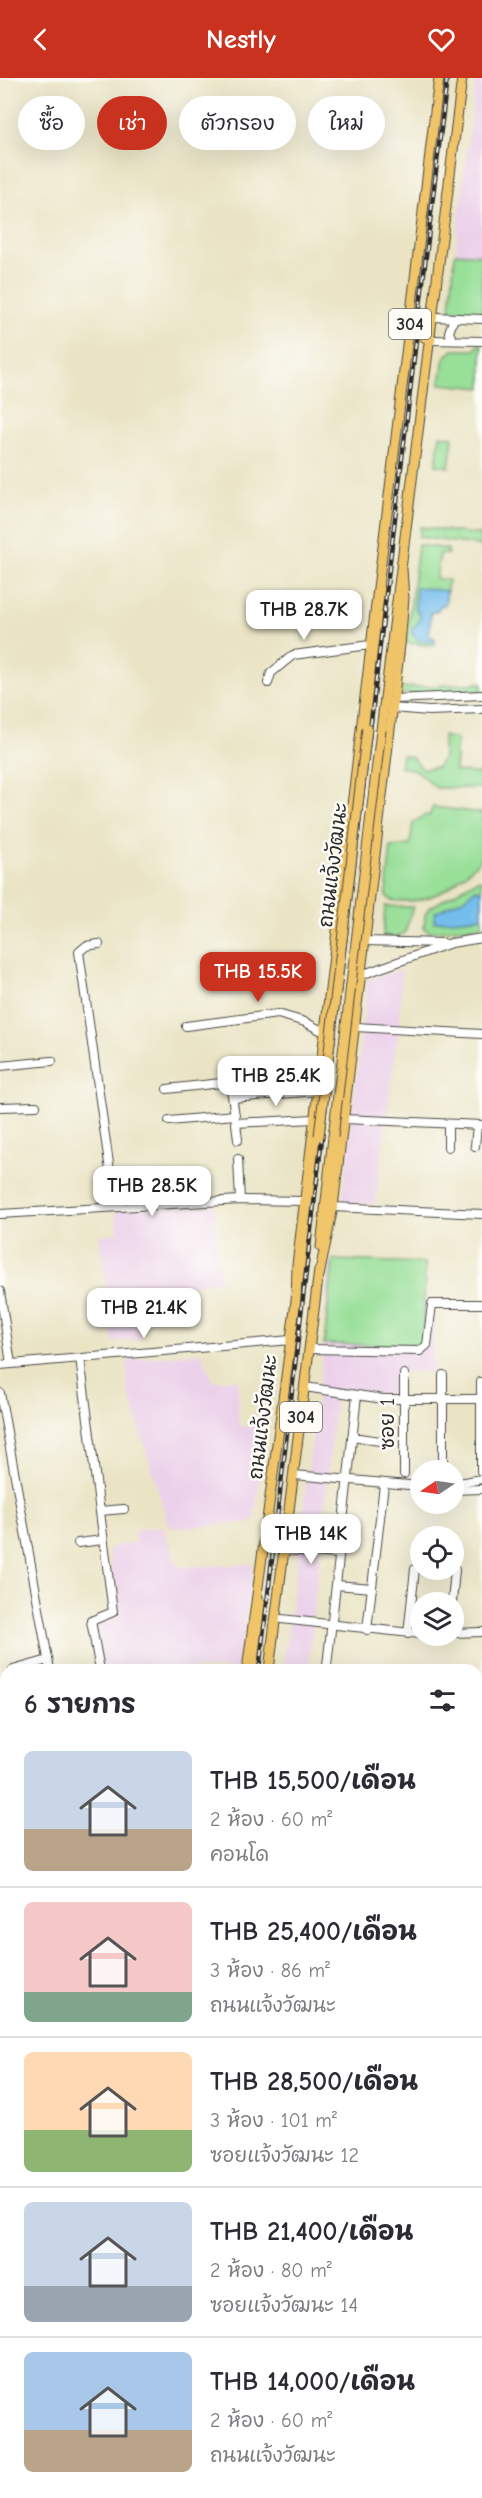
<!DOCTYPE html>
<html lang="th">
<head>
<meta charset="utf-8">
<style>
  :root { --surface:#fff; --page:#f7f7f7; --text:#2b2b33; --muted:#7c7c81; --line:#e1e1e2; --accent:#c8321e }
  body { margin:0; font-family:"Comic Neue","Playpen Sans Thai",sans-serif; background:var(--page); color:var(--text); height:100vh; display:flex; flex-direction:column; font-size:22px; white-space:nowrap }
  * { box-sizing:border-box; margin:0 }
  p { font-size:20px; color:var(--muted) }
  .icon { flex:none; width:33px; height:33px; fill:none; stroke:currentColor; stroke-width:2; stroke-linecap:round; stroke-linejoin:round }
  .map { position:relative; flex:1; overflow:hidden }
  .sheet { position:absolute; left:0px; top:1586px; width:483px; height:836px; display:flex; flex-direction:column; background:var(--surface); border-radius:18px 18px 0 0; box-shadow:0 6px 24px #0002 }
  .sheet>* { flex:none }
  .guide { position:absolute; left:18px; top:18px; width:447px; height:54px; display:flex; gap:12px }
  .needle { width:39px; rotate:257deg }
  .controls { position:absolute; left:410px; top:1382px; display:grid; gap:12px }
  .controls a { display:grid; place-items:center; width:54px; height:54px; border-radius:50%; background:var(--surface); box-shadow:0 6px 24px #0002; font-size:30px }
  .price { position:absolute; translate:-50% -51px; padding:0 14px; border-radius:12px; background:#fff; color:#222; font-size:20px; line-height:39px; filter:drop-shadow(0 2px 3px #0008) }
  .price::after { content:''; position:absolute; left:50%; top:36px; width:18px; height:14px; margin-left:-9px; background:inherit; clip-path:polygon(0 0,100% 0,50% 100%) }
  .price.current { background:var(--accent); color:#fff }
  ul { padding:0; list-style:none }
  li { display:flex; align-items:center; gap:18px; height:150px; padding:0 24px }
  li+li { border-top:2px solid var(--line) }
  li span { display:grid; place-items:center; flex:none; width:168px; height:120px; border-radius:9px; color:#555 }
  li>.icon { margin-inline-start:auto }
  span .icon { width:72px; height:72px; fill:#fffc; stroke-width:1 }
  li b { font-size:26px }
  h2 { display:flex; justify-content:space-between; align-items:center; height:72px; padding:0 24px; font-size:26px }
  .pill { padding:0 21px; border-radius:27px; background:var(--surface); box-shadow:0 6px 24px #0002; font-size:21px; line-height:54px }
  .pill.current { background:var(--accent); color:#fff }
  header { display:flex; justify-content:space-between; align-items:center; height:78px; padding:0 24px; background:var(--accent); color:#fff; font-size:27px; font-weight:800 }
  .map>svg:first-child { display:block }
  .built { fill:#ecd1ea }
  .green { fill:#98df98; stroke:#628562; stroke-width:1.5 }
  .water { fill:#73bdec; stroke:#4f748c; stroke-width:1.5 }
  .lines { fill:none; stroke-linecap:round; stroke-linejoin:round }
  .canal { stroke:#73bdec; stroke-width:8 }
  .minor-casing { stroke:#484742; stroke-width:10 }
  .major-casing { stroke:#484742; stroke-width:11 }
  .minor { stroke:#fff; stroke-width:8 }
  .major { stroke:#f0c469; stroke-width:9 }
  .rail-casing { stroke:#2b2b2b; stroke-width:4.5 }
  .rail { stroke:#fdfcf7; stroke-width:2; stroke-dasharray:7; stroke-linecap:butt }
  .major-bridge-casing { stroke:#484742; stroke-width:11; stroke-linecap:butt }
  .major-bridge { stroke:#f0c469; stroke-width:9 }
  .labels { text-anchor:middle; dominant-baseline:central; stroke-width:5; stroke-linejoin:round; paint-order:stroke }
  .shield { fill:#fdfcf7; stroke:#6a6a68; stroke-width:1.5 }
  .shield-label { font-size:18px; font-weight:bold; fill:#2b2b2b }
  .street-label { font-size:20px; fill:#2b2b2b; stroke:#fdfcf7 }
</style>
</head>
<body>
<header><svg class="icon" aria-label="back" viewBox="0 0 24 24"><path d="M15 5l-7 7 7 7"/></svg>Nestly<svg class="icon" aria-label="heart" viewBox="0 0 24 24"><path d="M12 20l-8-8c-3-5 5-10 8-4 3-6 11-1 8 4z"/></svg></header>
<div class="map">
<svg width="482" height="2420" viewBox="0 0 482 2420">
  <rect width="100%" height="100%" fill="#fdfcf7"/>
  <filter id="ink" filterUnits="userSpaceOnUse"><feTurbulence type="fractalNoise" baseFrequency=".0167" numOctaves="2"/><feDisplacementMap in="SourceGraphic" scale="12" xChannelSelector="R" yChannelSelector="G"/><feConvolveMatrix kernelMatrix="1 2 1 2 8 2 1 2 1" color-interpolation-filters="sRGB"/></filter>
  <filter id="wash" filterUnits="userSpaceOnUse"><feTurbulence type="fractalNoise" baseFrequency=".008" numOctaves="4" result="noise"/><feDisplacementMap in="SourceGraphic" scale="24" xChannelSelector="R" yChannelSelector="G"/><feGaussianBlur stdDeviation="1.35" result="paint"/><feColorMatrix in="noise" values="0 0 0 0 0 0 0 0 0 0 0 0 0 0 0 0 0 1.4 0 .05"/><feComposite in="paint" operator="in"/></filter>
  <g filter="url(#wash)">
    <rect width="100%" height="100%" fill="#eae4c5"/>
    <g class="built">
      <polygon points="476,0 482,0 482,177 455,175"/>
      <polygon points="402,891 399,947 375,1126 342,1125 368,902"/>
      <polygon points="214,1126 220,1202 192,1206 196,1236 139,1242 141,1261 113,1264 99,1157 118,1155 115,1132"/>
      <polygon points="329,1182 425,1185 426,1222 433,1230 433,1293 399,1294 398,1316 336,1318 308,1591 283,1592 324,1266"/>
      <polygon points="202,1275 213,1303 238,1301 239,1348 266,1349 254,1444 169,1450 128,1311 127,1282"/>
      <polygon points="163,1448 178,1489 253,1486 239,1591 101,1591 93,1546 116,1541 109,1470 135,1464 134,1453"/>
    </g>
    <g class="green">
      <polygon points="455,175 482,177 482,235 450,232"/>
      <polygon points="478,267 482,267 482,310 440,306 444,280 453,272 475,272"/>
      <polygon points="440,357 453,359 449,389 436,387"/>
      <polygon points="420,449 482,457 482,468 419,459"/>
      <polygon points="418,467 448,471 448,476 440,476 436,500 448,502 445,527 441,527 436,534 431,534 429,559 435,560 434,568 406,565"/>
      <polygon points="482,605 482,614 400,616 401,610"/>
      <polygon points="443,658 457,661 455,693 482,696 482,710 436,710 416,692 400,689 402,677 412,679 423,691 438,689 443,679"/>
      <path d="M 433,729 L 482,735 L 482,780 C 455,807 431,829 390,822 L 386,817 L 391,769 L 410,767 L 413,745 L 425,737 L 429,738 Z"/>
      <polygon points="477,802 482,802 482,848 431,854 424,851 425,837 429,830"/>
      <polygon points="385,828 413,829 405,855 396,859 383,858"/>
      <polygon points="333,1182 425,1185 423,1268 324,1266"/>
    </g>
    <g class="water">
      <polygon points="416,509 447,513 445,527 441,527 436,534 431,534 429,559 435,560 435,565 419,563 412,556 412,551 421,541 415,528"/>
      <polygon points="474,811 482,812 482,839 434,844 435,834 467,819"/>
    </g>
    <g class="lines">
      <g class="canal">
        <polyline points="477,1599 482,1600"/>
        <polyline points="0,2051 6,2051"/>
        <polyline points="477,2052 482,2052"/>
      </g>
    </g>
  </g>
  <g filter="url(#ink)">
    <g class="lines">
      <defs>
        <g id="minor">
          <polyline points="434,239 482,241"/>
          <polyline points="452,261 449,254 454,240"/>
          <polyline points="431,262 482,263"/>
          <polyline points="268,605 271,595 293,577 370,567"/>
          <polyline points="394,621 482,617"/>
          <polyline points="392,630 429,633 482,631"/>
          <polyline points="365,863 443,865"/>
          <polyline points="99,866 86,868 79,874 115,1128"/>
          <polyline points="361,897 451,865 482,860"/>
          <polyline points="186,948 278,936 305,944 324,954"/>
          <polyline points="355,949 482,956"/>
          <polyline points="0,988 52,983"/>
          <polyline points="167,1011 230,1004 236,1045 314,1041"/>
          <polyline points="233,1020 317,1013"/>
          <polyline points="0,1029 36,1028"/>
          <polyline points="344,1041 482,1047"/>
          <polyline points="169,1043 235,1037"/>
          <polyline points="236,1045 238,1062"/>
          <polyline points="475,1068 477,1047"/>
          <polyline points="448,1069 448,1046"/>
          <polyline points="238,1081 240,1122"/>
          <polyline points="333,1129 482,1136"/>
          <polyline points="0,1136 240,1122 304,1123"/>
          <polyline points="0,1213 11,1286"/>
          <polyline points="310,1271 420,1273 427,1267 432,1226 482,1226"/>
          <polyline points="80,1280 113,1534 91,1543 100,1592"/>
          <polyline points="0,1287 291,1262"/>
          <polyline points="404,1296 404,1396"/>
          <polyline points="305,1309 383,1321 482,1321"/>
          <polyline points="0,1315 50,1592"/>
          <polyline points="352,1359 380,1363"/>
          <polyline points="443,1392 443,1297"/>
          <polyline points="481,1393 481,1304"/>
          <polyline points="294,1397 420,1408"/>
          <polyline points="453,1406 482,1401"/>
          <polyline points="453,1412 482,1411"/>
          <polyline points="100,1433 124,1431"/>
          <polyline points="78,1465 103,1462"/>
          <polyline points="285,1472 339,1476"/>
          <polyline points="336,1507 372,1510"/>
          <polyline points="452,1524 455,1492"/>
          <polyline points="281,1541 420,1556"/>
          <polyline points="367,1552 384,1406"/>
          <polyline points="453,1555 482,1554"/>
          <polyline points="408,1556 415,1491"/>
          <polyline points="327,1588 357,1317"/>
          <polyline points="13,1592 48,1582"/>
          <polyline points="0,1657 6,1654"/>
          <polyline points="0,1991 6,1991"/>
          <polyline points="0,2037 6,2037"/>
          <polyline points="477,2194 482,2194"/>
          <polyline points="477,2216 482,2217"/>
          <polyline points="477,2322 482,2322"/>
          <polyline points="0,2393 6,2393"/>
          <polyline points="20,2415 21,2420"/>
          <polyline points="376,2415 376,2420"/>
          <polyline points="466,2415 466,2420"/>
        </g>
        <g id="major">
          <polyline points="413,236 424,259 431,262"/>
          <polyline points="367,650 382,513"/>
          <polyline points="381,652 462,0"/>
          <polyline points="321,1169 333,1059"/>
          <polyline points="319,1198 333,1129 400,567 404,520 402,491"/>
          <polyline points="301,1201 319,1058"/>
          <polyline points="296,1228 297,1187 439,0"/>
          <polyline points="247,1592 296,1223"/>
          <polyline points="254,1592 261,1525"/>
          <polyline points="269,1592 319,1192"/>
          <polyline points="477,2039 482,2039"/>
          <polyline points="148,2420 148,2415"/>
          <polyline points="156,2420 157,2415"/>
          <polyline points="169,2420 170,2415"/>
          <polyline points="178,2420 179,2415"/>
        </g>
      </defs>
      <use href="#minor" class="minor-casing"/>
      <use href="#major" class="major-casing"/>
      <use href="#minor" class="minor"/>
      <use href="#major" class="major"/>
      <defs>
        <g id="rail">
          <polyline points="259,1592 447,0"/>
          <polyline points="161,2420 162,2415"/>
        </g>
      </defs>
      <use href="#rail" class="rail-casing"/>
      <use href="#rail" class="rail"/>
      <defs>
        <g id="major-bridge">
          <polyline points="319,1058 367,650"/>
          <polyline points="333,1059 381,652"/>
        </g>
      </defs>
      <use href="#major-bridge" class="major-bridge-casing"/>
      <use href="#major-bridge" class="major-bridge"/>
    </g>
  </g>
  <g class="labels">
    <g class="shield">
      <rect x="389" y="231" width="42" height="30" rx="4.5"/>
      <rect x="280" y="1324" width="42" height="30" rx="4.5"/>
    </g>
    <g class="shield-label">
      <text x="410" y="246">304</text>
      <text x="301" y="1339">304</text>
    </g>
    <g class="street-label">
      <text transform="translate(333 787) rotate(-83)">ถนนแจ้งวัฒนะ</text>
      <text transform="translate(263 1339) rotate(-83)">ถนนแจ้งวัฒนะ</text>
      <text transform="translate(387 1346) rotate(-90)">ซอย 1</text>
    </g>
  </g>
</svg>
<div class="controls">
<a><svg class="needle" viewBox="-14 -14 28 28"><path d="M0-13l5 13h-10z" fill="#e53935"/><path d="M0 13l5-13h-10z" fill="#7c7c81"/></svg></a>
<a><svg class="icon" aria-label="locate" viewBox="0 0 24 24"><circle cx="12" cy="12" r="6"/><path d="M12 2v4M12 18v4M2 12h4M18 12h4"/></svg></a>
<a><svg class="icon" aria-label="layers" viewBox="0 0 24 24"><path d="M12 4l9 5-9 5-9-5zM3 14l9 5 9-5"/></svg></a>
</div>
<b class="price" style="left:304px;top:563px">THB 28.7K</b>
<b class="price current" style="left:258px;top:925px">THB 15.5K</b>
<b class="price" style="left:276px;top:1029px">THB 25.4K</b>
<b class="price" style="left:152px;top:1139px">THB 28.5K</b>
<b class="price" style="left:144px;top:1261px">THB 21.4K</b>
<b class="price" style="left:311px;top:1487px">THB 14K</b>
<div class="guide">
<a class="pill">ซื้อ</a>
<a class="pill current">เช่า</a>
<a class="pill">ตัวกรอง</a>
<a class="pill">ใหม่</a>
</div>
<section class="sheet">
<h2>6 รายการ<svg class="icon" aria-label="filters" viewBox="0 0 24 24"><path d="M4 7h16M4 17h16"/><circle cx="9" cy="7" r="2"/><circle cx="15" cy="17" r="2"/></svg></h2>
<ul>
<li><span style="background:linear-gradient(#c9d6e8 65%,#b9a48a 0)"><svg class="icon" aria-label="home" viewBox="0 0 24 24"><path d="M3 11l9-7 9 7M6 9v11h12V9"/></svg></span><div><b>THB 15,500/เดือน</b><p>2 ห้อง · 60 m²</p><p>คอนโด</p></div></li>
<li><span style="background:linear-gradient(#f6c9c9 75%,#7fa58c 0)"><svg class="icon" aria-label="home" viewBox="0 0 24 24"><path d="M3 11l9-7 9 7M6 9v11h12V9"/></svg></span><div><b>THB 25,400/เดือน</b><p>3 ห้อง · 86 m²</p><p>ถนนแจ้งวัฒนะ</p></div></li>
<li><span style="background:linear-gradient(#ffd9b3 65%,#8fb573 0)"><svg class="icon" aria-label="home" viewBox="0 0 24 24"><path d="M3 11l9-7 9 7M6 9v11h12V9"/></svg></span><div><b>THB 28,500/เดือน</b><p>3 ห้อง · 101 m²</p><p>ซอยแจ้งวัฒนะ 12</p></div></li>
<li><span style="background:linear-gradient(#c9d6e8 70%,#9aa5b1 0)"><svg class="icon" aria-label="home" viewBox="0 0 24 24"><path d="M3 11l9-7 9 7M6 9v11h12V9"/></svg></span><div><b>THB 21,400/เดือน</b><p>2 ห้อง · 80 m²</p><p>ซอยแจ้งวัฒนะ 14</p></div></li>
<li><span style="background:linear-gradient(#a9c7e8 65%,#b9a48a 0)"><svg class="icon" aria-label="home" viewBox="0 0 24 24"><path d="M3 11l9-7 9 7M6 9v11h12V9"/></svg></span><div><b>THB 14,000/เดือน</b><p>2 ห้อง · 60 m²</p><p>ถนนแจ้งวัฒนะ</p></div></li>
</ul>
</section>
</div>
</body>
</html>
